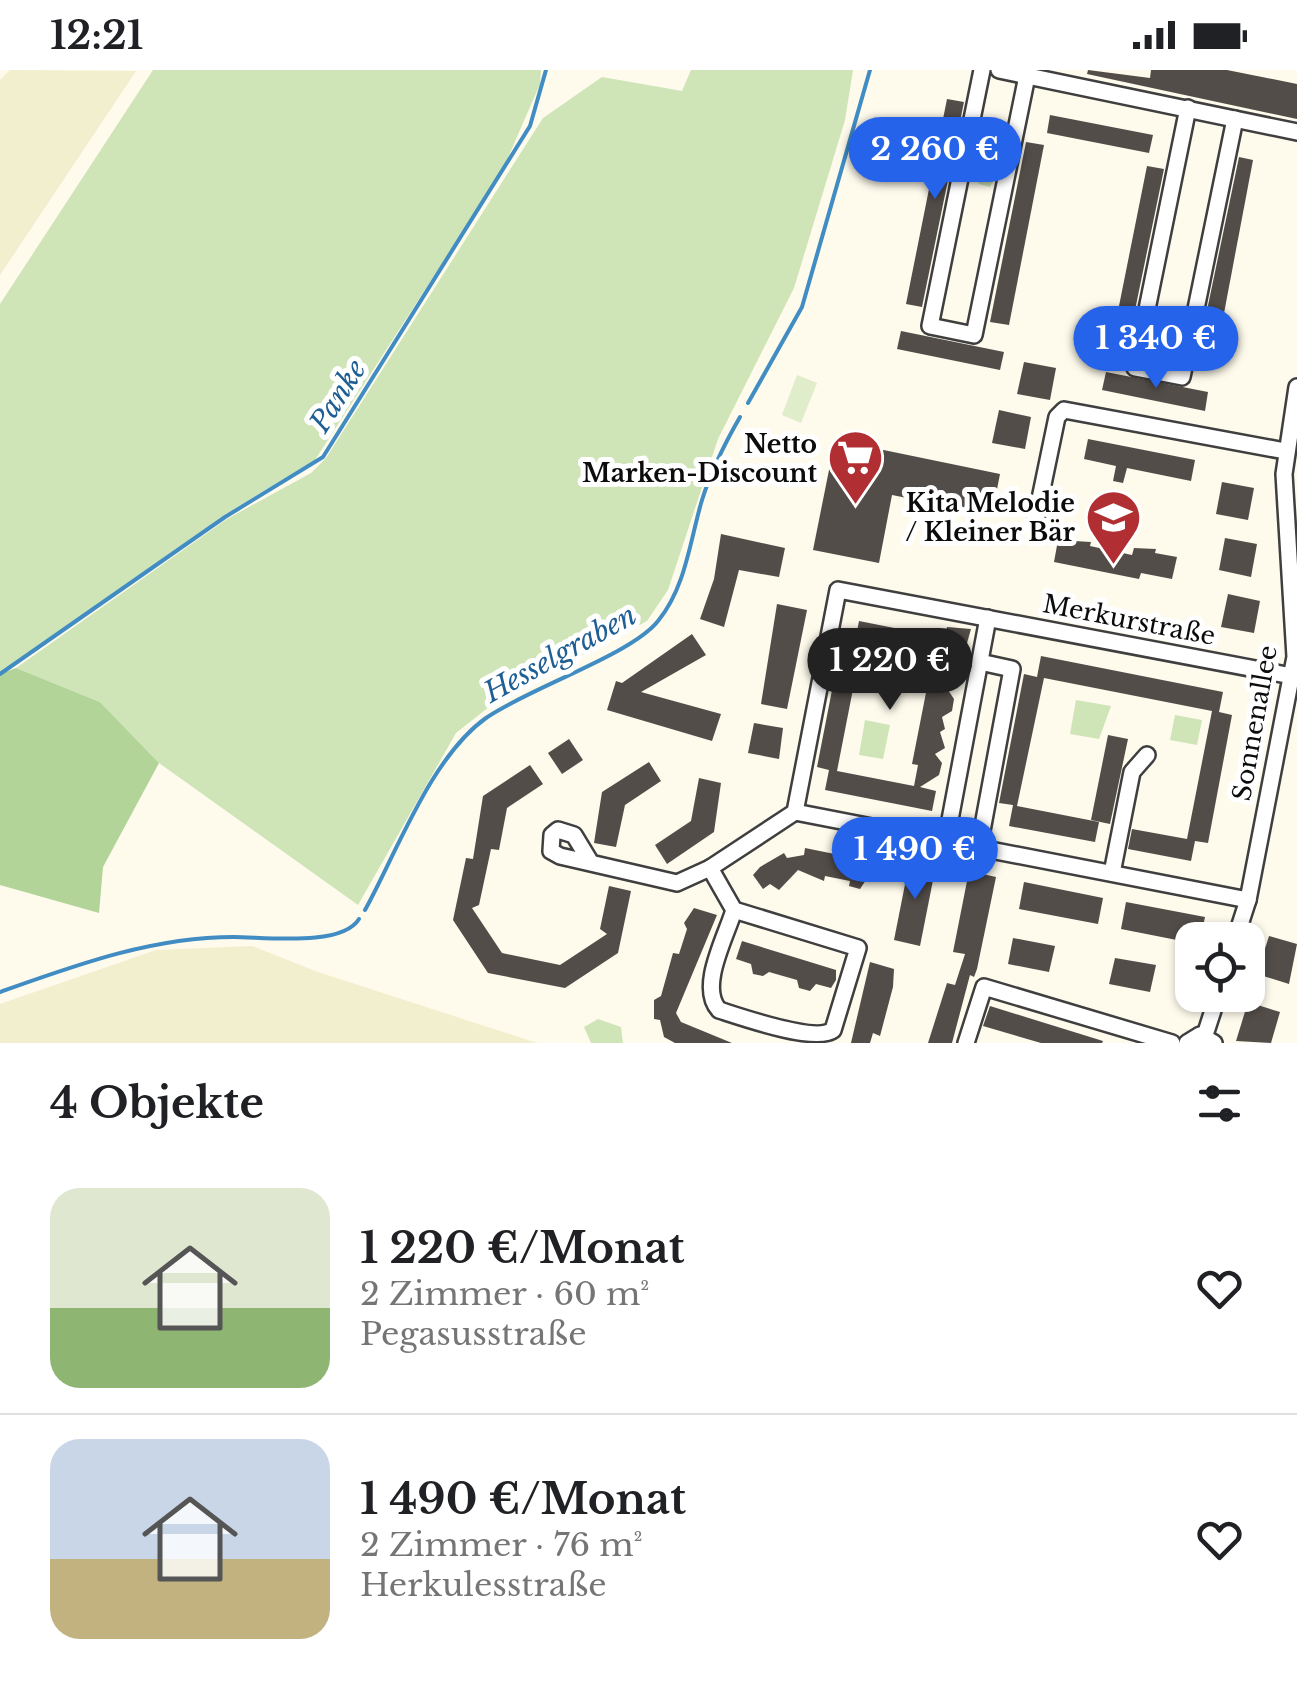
<!DOCTYPE html>
<html lang="de">
<head>
<meta charset="utf-8">
<style>
  :root { --surface:#fff; --page:#f2f2f2; --text:#202124; --muted:#757577; --line:#e0e0e0; --accent:#2563eb }
  body { margin:0; font-family:"Libre Baskerville",serif; background:var(--page); color:var(--text); height:100vh; display:flex; flex-direction:column; font-size:38px; white-space:nowrap }
  * { box-sizing:border-box; margin:0 }
  p { font-size:32px; color:var(--muted) }
  .icon { flex:none; width:55px; height:55px; fill:none; stroke:currentColor; stroke-width:2; stroke-linecap:round; stroke-linejoin:round }
  .map { position:relative; height:973px; overflow:hidden }
  .drawer { display:flex; flex-direction:column; background:var(--surface); flex:1 }
  .drawer>* { flex:none }
  .buttons { position:absolute; left:1175px; top:852px; display:grid; gap:20px }
  .buttons a { display:grid; place-items:center; width:90px; height:90px; border-radius:20px; background:var(--surface); box-shadow:0 2px 8px #0004; font-size:50px }
  .price { position:absolute; translate:-50% -85px; padding:0 22px; border-radius:35px; background:var(--accent); color:#fff; font-size:32px; line-height:65px; filter:drop-shadow(0 2px 5px #0008) }
  .price::after { content:''; position:absolute; left:50%; top:60px; width:30px; height:22px; margin-left:-15px; background:inherit; clip-path:polygon(0 0,100% 0,50% 100%) }
  .price.selected { background:#222; color:#fff }
  ul { padding:0; list-style:none }
  li { display:flex; align-items:center; gap:30px; height:250px; padding:0 50px }
  li+li { border-top:2px solid var(--line) }
  li span { display:grid; place-items:center; flex:none; width:280px; height:200px; border-radius:30px; color:#555 }
  li>.icon { margin-inline-start:auto }
  span .icon { width:120px; height:120px; fill:#fffc; stroke-width:1 }
  li b { font-size:42px }
  h2 { display:flex; justify-content:space-between; align-items:center; height:120px; padding:0 50px; font-size:42px }
  .status { display:flex; justify-content:space-between; align-items:center; height:70px; padding:0 50px; background:var(--surface); direction:ltr }
  .status svg { height:28px; fill:currentColor }
  .map>svg:first-child { display:block }
  .farmland { fill:#f1efce }
  .green { fill:#cfe5b8 }
  .forest { fill:#b3d499 }
  .pitch { fill:#e0edca }
  .lines { fill:none; stroke-linecap:round; stroke-linejoin:round }
  .stream { stroke:#418dc3; stroke-width:4 }
  .building { fill:#534d49; fill-rule:evenodd }
  .minor-casing { stroke:#3f3f3f; stroke-width:20 }
  .minor { stroke:#fff; stroke-width:15 }
  .labels { text-anchor:middle; dominant-baseline:central; stroke-width:10; stroke-linejoin:round; paint-order:stroke }
  .poi-label { font-size:25px; font-weight:bold; fill:#0c0c0c; stroke:#fff; text-anchor:end }
  .street-label { font-size:25px; fill:#0c0c0c; stroke:#fff }
  .water-label { font-size:28px; font-style:italic; fill:#1f5f93; stroke:#fff }
</style>
</head>
<body>
<div class="status"><b>12:21</b><svg viewBox="0 0 49 12"><path d="M0 12V9h3v3zM5 12V6h3v6zM10 12V3h3v9zM15 12V0h3v12zM26 1h20v11H26zM47 4h2v5h-2z"/></svg></div>
<div class="map">
<svg width="1297" height="973" viewBox="0 0 1297 973">
  <rect width="100%" height="100%" fill="#fefaec"/>
  <g class="farmland">
    <polygon points="10,0 136,1 0,205 0,10"/>
    <polygon points="252,876 318,902 537,973 0,973 0,934 156,880"/>
  </g>
  <g class="green">
    <polygon points="153,0 541,0 540,14 503,99 315,390 224,445 0,603 0,234"/>
    <polygon points="691,0 853,0 845,50 794,218 718,369 668,520 647,551 499,629 456,663 358,835 159,693 100,632 16,598 227,449 311,403 326,388 543,48 602,7 682,21"/>
    <polygon points="982,80 990,84 998,103 990,117 979,114 970,98 973,85"/>
    <polygon points="1076,630 1111,636 1099,669 1070,664"/>
    <polygon points="1175,645 1202,650 1197,675 1170,670"/>
    <polygon points="865,650 890,655 883,689 859,685"/>
    <polygon points="598,949 621,957 623,973 591,973 584,957"/>
  </g>
  <polygon class="forest" points="16,598 100,632 159,693 103,797 99,843 0,815 0,604"/>
  <polygon class="pitch" points="797,305 817,313 801,353 782,345"/>
  <g class="lines">
    <g class="stream">
      <polyline points="748,333 802,237 870,0"/>
      <polyline points="0,604 225,447 323,387 530,56 546,0"/>
      <path d="M 365,840 C 397,782 431,687 486,648 C 529,618 631,585 658,551 C 686,517 690,470 702,430 C 711,401 725,373 740,347"/>
      <path d="M 0,922 C 76,895 152,867 234,867 C 265,867 342,877 359,849"/>
    </g>
  </g>
  <g class="building">
    <polygon points="1088,0 1150,8 1151,0 1227,0 1297,14 1297,49 1087,4"/>
    <polygon points="947,29 964,32 922,237 906,234"/>
    <polygon points="1050,45 1153,65 1149,83 1047,63"/>
    <polygon points="1026,72 1044,75 1009,255 990,252"/>
    <polygon points="1239,87 1253,90 1214,296 1196,293"/>
    <polygon points="1147,96 1164,99 1127,279 1111,276"/>
    <polygon points="901,261 1004,282 1000,300 897,279"/>
    <polygon points="1024,292 1056,298 1050,330 1017,324"/>
    <polygon points="1106,302 1208,322 1205,341 1102,320"/>
    <polygon points="999,340 1031,347 1025,379 992,373"/>
    <polygon points="1088,369 1195,390 1191,411 1127,398 1123,413 1113,411 1116,396 1084,389"/>
    <polygon points="835,370 1000,404 992,445 892,425 879,493 813,480"/>
    <polygon points="1222,412 1254,418 1248,450 1216,444"/>
    <polygon points="721,464 785,478 779,507 739,500 724,557 700,549 714,509"/>
    <polygon points="1225,468 1257,474 1251,507 1219,500"/>
    <polygon points="1058,470 1091,472 1090,476 1132,485 1134,478 1156,479 1155,483 1177,487 1172,509 1141,503 1139,509 1054,492"/>
    <polygon points="1228,524 1260,531 1254,563 1221,557"/>
    <polygon points="777,534 807,540 787,639 761,634"/>
    <path d="M 859,551 L 945,568 L 947,557 L 971,559 L 960,598 L 951,604 L 953,617 L 948,620 L 954,629 L 952,641 L 942,647 L 945,659 L 940,662 L 945,678 L 935,684 L 942,693 L 939,705 L 920,717 L 936,721 L 932,741 L 825,720 L 829,700 L 817,697 L 842,569 L 855,572 ZM 856,572 L 933,587 L 912,694 L 918,695 L 914,716 L 837,701 L 862,573 Z"/>
    <polygon points="692,564 706,585 641,622 721,644 712,671 607,640 616,611 622,613"/>
    <polygon points="1041,586 1223,622 1219,642 1232,645 1208,773 1195,771 1191,791 1128,779 1132,759 1187,769 1212,641 1044,608 1017,736 1099,752 1095,772 1009,756 1013,735 999,733 1024,604 1037,607"/>
    <polygon points="754,653 783,658 779,689 748,683"/>
    <polygon points="1108,665 1128,669 1110,754 1091,750"/>
    <polygon points="569,669 583,690 562,704 548,683"/>
    <polygon points="649,692 661,711 625,735 616,777 594,773 602,722"/>
    <polygon points="530,695 543,714 507,738 499,780 491,779 479,835 472,838 502,883 560,895 607,864 600,859 609,816 631,821 618,883 565,918 488,903 453,850 466,788 473,789 483,726"/>
    <polygon points="699,708 721,713 714,762 667,794 655,775 691,751"/>
    <polygon points="805,778 879,793 880,811 866,810 860,819 849,816 850,811 825,806 824,811 798,800 779,820 770,814 763,819 753,805 760,797 784,783 787,788 804,785"/>
    <polygon points="910,789 936,795 920,876 894,870"/>
    <polygon points="969,801 996,807 977,899 974,907 970,905 952,973 928,973 947,913 955,915 965,884 953,882"/>
    <polygon points="1024,812 1103,828 1098,854 1019,839"/>
    <polygon points="1126,832 1205,847 1200,870 1192,873 1121,859"/>
    <polygon points="694,838 717,845 676,943 681,952 732,973 675,973 664,967 660,950 654,949 654,930 661,926 673,883 679,884 687,859 684,853"/>
    <polygon points="1269,866 1297,874 1289,914 1257,904"/>
    <polygon points="1013,868 1055,876 1049,902 1008,894"/>
    <polygon points="742,871 836,900 836,910 831,918 816,914 810,921 799,918 797,910 769,902 763,906 753,904 751,894 736,889"/>
    <polygon points="1115,888 1156,895 1150,922 1109,914"/>
    <polygon points="870,892 894,899 893,917 880,966 873,963 870,973 851,973"/>
    <polygon points="1248,932 1280,942 1271,973 1236,971"/>
    <polygon points="990,936 1103,971 1102,973 1041,973 983,956"/>
  </g>
  <g class="lines">
    <defs>
      <g id="minor">
        <polyline points="982,0 930,256 974,265 1027,6"/>
        <polyline points="999,0 1297,62"/>
        <polyline points="1188,38 1135,298 1182,307 1235,49"/>
        <polyline points="1036,448 1057,347 1064,340 1285,381"/>
        <polyline points="795,742 1248,830"/>
        <polyline points="946,771 988,548"/>
        <polyline points="979,777 1012,599 980,592"/>
        <polyline points="591,793 574,765 558,760 552,765 551,781 560,786 677,813 710,798 795,742 838,520 1292,606"/>
        <path d="M 710,798 L 734,840 L 858,878 L 833,960 C 816,973 744,948 719,940 C 698,917 726,867 734,840"/>
        <polyline points="1112,803 1132,702 1147,685"/>
        <polyline points="1235,870 1248,830 1295,587 1284,404 1297,317"/>
        <polyline points="1205,965 1218,925"/>
        <polyline points="966,973 984,917 1172,973"/>
        <polyline points="1187,973 1200,965 1214,973"/>
      </g>
    </defs>
    <use href="#minor" class="minor-casing"/>
    <use href="#minor" class="minor"/>
  </g>
  <defs>
    <symbol id="supermarket-pin" viewBox="-11 -11 22 30"><path d="M0 17L-7.5 6A9.5 9.5 0 1 1 7.5 6Z" fill="#b12f33" stroke="#fff"/><path d="M-6-5.5h2.5l.6 2H6L4.5 2H-2.5L-4.4-4H-6ZM-1.5 3.2a1.3 1.3 0 1 0 .1 0ZM3 3.2a1.3 1.3 0 1 0 .1 0Z" fill="#fff"/></symbol>
    <symbol id="school-pin" viewBox="-11 -11 22 30"><path d="M0 17L-7.5 6A9.5 9.5 0 1 1 7.5 6Z" fill="#b12f33" stroke="#fff"/><path d="M0-5L7-2L0 1L-7-2ZM-4 1L0 2.5L4 1V4Q0 6-4 4Z" fill="#fff"/></symbol>
  </defs>
  <g fill-rule="evenodd">
    <use href="#supermarket-pin" x="824" y="356" width="63" height="86"/>
    <use href="#school-pin" x="1082" y="416" width="63" height="86"/>
  </g>
  <g class="labels">
    <g class="poi-label">
      <text x="817" y="374">Netto<tspan x="817" dy="29">Marken-Discount</tspan></text>
      <text x="1075" y="433">Kita Melodie<tspan x="1075" dy="29">/ Kleiner Bär</tspan></text>
    </g>
    <g class="street-label">
      <text transform="translate(1129 550) rotate(11)">Merkurstraße</text>
      <text transform="translate(1255 653) rotate(-80)">Sonnenallee</text>
    </g>
    <g class="water-label">
      <text transform="translate(338 326) rotate(-58)">Panke</text>
      <text transform="translate(560 584) rotate(-29)">Hesselgraben</text>
    </g>
  </g>
</svg>
<div class="buttons">
<a><svg class="icon" aria-label="locate" viewBox="0 0 24 24"><circle cx="12" cy="12" r="6"/><path d="M12 2v4M12 18v4M2 12h4M18 12h4"/></svg></a>
</div>
<b class="price" style="left:935px;top:132px">2 260 €</b>
<b class="price" style="left:1156px;top:321px">1 340 €</b>
<b class="price selected" style="left:890px;top:643px">1 220 €</b>
<b class="price" style="left:915px;top:832px">1 490 €</b>
</div>
<section class="drawer">
<h2>4 Objekte<svg class="icon" aria-label="filters" viewBox="0 0 24 24"><path d="M4 7h16M4 17h16"/><circle cx="9" cy="7" r="2"/><circle cx="15" cy="17" r="2"/></svg></h2>
<ul>
<li><span style="background:linear-gradient(#dfe7d0 60%,#8fb573 0)"><svg class="icon" aria-label="home" viewBox="0 0 24 24"><path d="M3 11l9-7 9 7M6 9v11h12V9"/></svg></span><div><b>1 220 €/Monat</b><p>2 Zimmer · 60 m²</p><p>Pegasusstraße</p></div><svg class="icon" aria-label="heart" viewBox="0 0 24 24"><path d="M12 20l-8-8c-3-5 5-10 8-4 3-6 11-1 8 4z"/></svg></li>
<li><span style="background:linear-gradient(#c9d6e8 60%,#c2b280 0)"><svg class="icon" aria-label="home" viewBox="0 0 24 24"><path d="M3 11l9-7 9 7M6 9v11h12V9"/></svg></span><div><b>1 490 €/Monat</b><p>2 Zimmer · 76 m²</p><p>Herkulesstraße</p></div><svg class="icon" aria-label="heart" viewBox="0 0 24 24"><path d="M12 20l-8-8c-3-5 5-10 8-4 3-6 11-1 8 4z"/></svg></li>
</ul>
</section>
</body>
</html>
